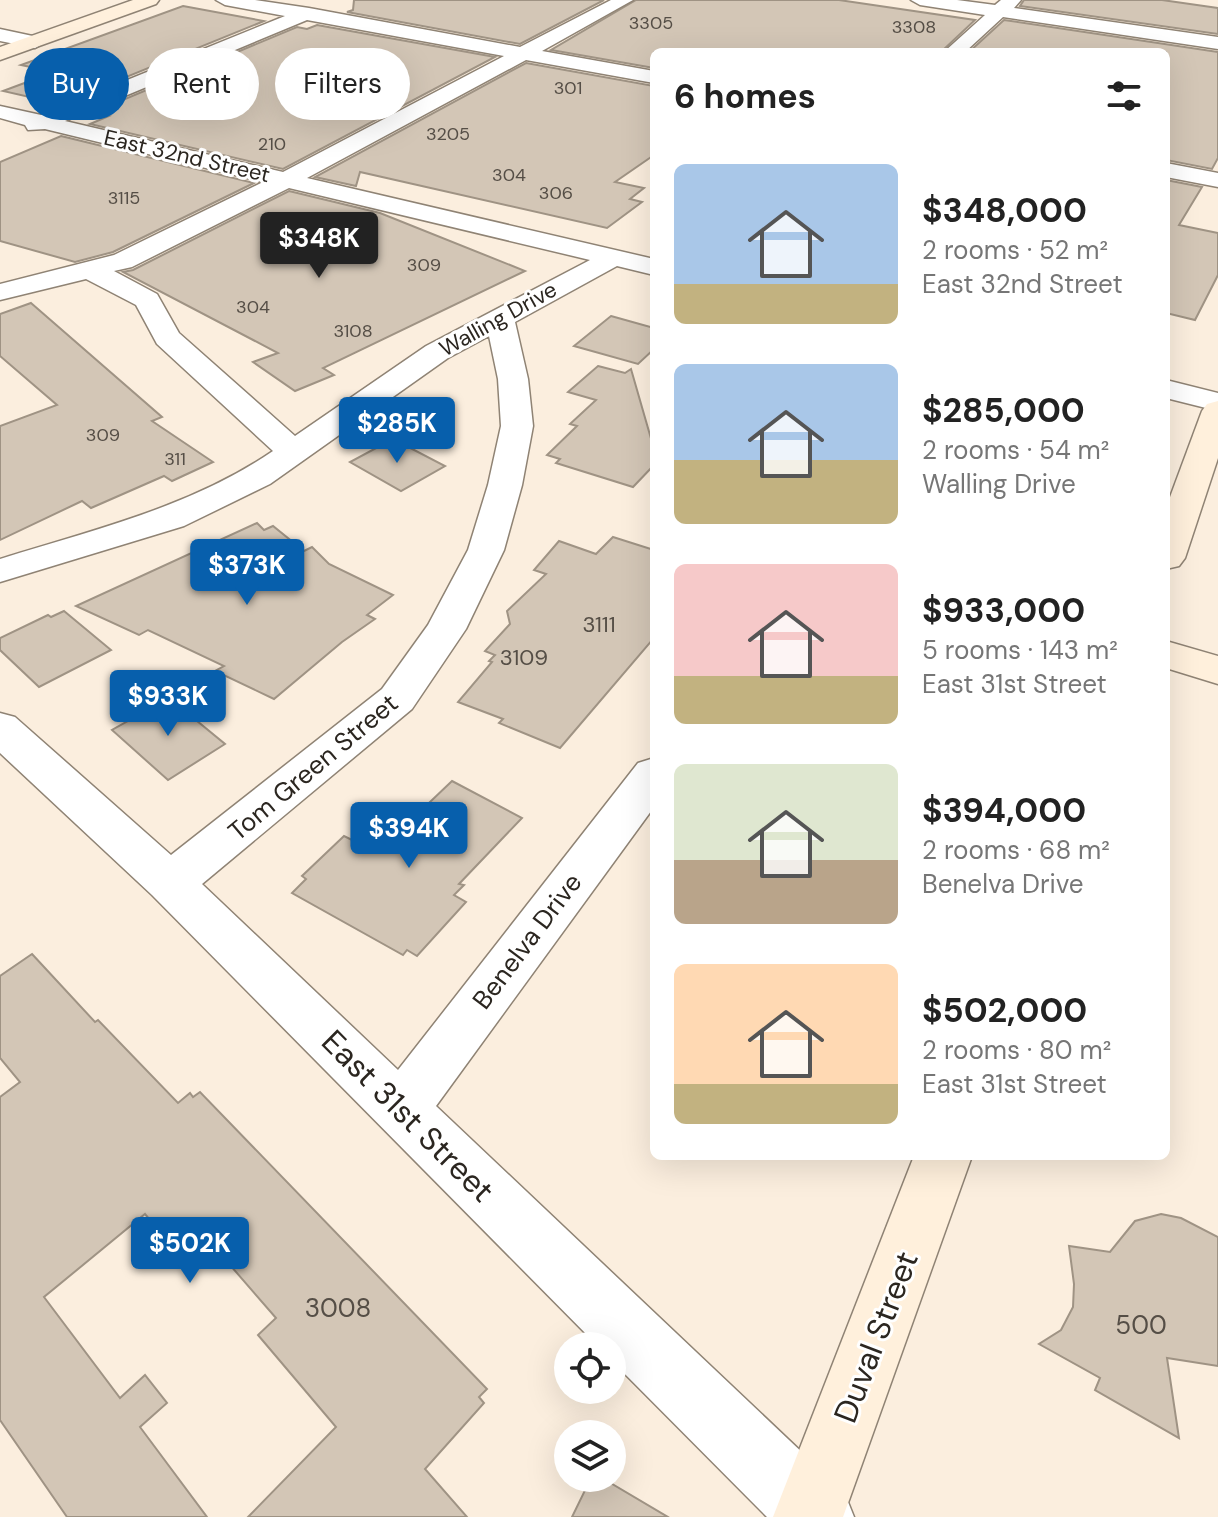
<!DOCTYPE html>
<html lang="en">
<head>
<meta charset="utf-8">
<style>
  :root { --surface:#fff; --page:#f2f2f2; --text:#222; --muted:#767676; --accent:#075fac }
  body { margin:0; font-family:"DM Sans",sans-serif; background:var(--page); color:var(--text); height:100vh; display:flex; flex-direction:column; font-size:30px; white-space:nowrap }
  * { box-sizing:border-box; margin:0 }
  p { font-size:26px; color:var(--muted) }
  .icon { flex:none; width:44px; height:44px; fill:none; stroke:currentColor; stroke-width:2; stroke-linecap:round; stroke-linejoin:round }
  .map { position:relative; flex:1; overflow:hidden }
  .drawer { position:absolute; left:650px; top:48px; width:520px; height:1112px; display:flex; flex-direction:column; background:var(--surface); border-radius:12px; box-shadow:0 8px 32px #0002 }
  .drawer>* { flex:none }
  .banner { position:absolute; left:24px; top:48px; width:506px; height:72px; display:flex; gap:16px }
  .buttons { position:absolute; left:554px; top:1332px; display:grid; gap:16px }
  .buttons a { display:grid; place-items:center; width:72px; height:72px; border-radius:50%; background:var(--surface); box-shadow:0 8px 32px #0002; font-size:40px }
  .price { position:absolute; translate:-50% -68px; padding:0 18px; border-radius:8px; background:var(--accent); color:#fff; font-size:26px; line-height:52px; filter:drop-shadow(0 2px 4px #0008) }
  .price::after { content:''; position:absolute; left:50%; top:48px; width:24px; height:18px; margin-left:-12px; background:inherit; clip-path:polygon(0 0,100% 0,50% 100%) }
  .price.active { background:#222; color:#fff }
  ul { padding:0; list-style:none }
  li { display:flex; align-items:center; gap:24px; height:200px; padding:0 24px }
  li span { display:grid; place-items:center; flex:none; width:224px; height:160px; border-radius:12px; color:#555 }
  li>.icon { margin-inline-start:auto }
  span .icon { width:96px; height:96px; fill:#fffc; stroke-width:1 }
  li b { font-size:34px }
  h2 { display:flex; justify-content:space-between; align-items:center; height:96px; padding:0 24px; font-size:34px }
  .pill { padding:0 28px; border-radius:36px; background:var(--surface); box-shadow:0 8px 32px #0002; font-size:28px; line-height:72px }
  .pill.active { background:var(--accent); color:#fff }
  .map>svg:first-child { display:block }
  .building { fill:#d3c6b6; stroke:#9f9384; stroke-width:2 }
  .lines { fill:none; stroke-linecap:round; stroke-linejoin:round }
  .street-casing { stroke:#8f8374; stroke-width:3 }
  .secondary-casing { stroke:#8f8374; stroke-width:3 }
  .street { fill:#fff; fill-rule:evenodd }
  .secondary { fill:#fff0dc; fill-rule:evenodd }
  .labels { text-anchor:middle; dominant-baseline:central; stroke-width:6; stroke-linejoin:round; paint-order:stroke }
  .far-number-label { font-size:18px; fill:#554e46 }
  .far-street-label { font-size:22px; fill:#2b2620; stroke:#fff }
  .number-label { font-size:22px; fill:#554e46 }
  .street-label { font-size:26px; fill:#2b2620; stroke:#fff }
  .near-number-label { font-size:26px; fill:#554e46 }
  .near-street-label { font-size:32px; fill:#2b2620; stroke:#fff }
</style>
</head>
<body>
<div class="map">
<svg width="1218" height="1517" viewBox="0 0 1218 1517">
  <rect width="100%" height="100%" fill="#fbeede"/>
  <g class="building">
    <polygon points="354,0 604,0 520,44 347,12 353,10"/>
    <polygon points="636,0 839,0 975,20 941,52 654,52 654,68 551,50"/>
    <polygon points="1024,0 1162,0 1218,8 1218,34 1020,6"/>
    <polygon points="183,6 264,21 60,104 3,91 54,72 21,65"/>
    <polygon points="1004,20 1218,52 1218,158 1212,169 1166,160 1166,52 969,52"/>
    <polygon points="317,25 495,57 283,169 90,124 109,116 94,112 297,27 307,29"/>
    <polygon points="526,63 654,86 654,155 615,182 644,188 630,199 642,202 607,228 360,172 356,186 315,177"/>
    <polygon points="61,136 254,183 113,252 75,262 0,241 0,162"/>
    <polygon points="1166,180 1202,187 1179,225 1218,233 1218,275 1195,320 1166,313"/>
    <polygon points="289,191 380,213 525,271 323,368 334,375 295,391 253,362 278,353 123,272 133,270"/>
    <polygon points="31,303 162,417 152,421 213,462 172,481 164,476 91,508 82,501 0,540 0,426 57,405 0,356 0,314"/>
    <polygon points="611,316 654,328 654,349 638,364 574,346"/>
    <polygon points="598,366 625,373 631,369 654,449 654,465 633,487 556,463 560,459 547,455 577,426 570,424 596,400 568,392"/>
    <polygon points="393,439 445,466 401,491 350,462"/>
    <polygon points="257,523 264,530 273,526 304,551 312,547 329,564 393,595 367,615 375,619 342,642 274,699 215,671 224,666 148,630 139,635 76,606"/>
    <polygon points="613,537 654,550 654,638 560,748 499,723 503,719 458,702 492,662 489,661 495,655 485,651 510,624 507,611 546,574 534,570 559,541 596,554"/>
    <polygon points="64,611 111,650 39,687 0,650 0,638 48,615 51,617"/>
    <polygon points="169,698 225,744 168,780 112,730"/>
    <polygon points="452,781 522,818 459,884 464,885 454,895 466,902 417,956 407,950 403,955 292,893 306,879 302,876 344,836 352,840 361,830 386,844"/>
    <polygon points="32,954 95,1022 98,1020 178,1103 190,1093 193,1097 200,1092 487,1389 479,1397 484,1403 425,1469 467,1517 248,1517 336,1427 258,1335 276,1318 197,1227 173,1248 145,1214 44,1297 120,1398 145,1375 167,1403 140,1427 207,1517 67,1517 0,1420 0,1097 20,1082 0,1058 0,976"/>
    <polygon points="1161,1214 1181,1218 1218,1237 1218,1366 1167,1358 1179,1438 1095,1390 1100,1378 1039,1344 1061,1330 1073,1307 1074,1284 1069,1246 1110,1252 1135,1221"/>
    <polygon points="591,1478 602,1478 668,1517 572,1517"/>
  </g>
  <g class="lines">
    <defs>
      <g id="street">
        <path d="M 216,0 L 255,0 L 309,8 L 520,47 L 611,0 L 633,0 L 542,51 L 654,71 L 654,83 L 526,60 L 307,178 L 654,259 L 654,275 L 617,266 L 515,322 L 528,379 L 533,426 L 522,485 L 504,550 L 466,629 L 412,709 L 202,884 L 398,1070 L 638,763 L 654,758 L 654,807 L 436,1106 L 844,1492 L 854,1517 L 767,1517 L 612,1361 L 612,1346 L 598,1346 L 152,895 L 0,753 L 0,713 L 15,717 L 171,855 L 382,689 L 428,625 L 468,550 L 488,485 L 501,426 L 498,379 L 489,336 L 448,358 L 270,484 L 184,526 L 0,582 L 0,559 C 93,530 191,507 273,451 L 157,344 L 136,305 L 86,279 L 0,300 L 0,284 L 114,255 L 263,182 L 45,129 L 28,130 L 25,125 L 0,118 L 0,106 L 41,115 L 285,16 L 225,5 ZM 307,20 L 504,56 L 283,172 L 65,121 ZM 289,188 L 590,260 L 426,346 L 295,436 L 179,333 L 157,294 L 114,271 L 132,267 Z"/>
        <polygon points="911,0 957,0 995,5 1001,0 1021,0 1014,8 1218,37 1218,49 1003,17 965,52 944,52 985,15 920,5"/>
        <polygon points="0,29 42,38 45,42 35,48 0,41"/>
        <polygon points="1166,163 1218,173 1218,187 1166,177"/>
        <polygon points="1166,380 1218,393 1218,411 1166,398"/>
      </g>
      <g id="secondary">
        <polygon points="133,0 159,0 156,4 0,60 0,47"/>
        <polygon points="1218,401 1218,458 1185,558 1179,566 1166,569 1166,508 1202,411 1207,404"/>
        <polygon points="1166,641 1218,656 1218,684 1166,668"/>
        <polygon points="914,1156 972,1156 843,1517 773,1517"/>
      </g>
    </defs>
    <use href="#street" class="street-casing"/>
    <use href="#secondary" class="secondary-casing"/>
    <use href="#street" class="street"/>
    <use href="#secondary" class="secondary"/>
  </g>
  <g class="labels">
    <g class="far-number-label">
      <text x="651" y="23">3305</text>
      <text x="914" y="27">3308</text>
      <text x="568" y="88">301</text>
      <text x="448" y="134">3205</text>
      <text x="272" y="144">210</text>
      <text x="509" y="175">304</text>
      <text x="556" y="193">306</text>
      <text x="124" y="198">3115</text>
      <text x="424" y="265">309</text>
      <text x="253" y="307">304</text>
      <text x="353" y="331">3108</text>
      <text x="103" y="435">309</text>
      <text x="175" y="459">311</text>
    </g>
    <g class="far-street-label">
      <text transform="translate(187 156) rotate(13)">East 32nd Street</text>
      <text transform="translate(498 319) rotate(-29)">Walling Drive</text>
    </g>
    <g class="number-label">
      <text x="599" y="624">3111</text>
      <text x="524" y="657">3109</text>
    </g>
    <g class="street-label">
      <text transform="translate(313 767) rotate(-40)">Tom Green Street</text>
      <text transform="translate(527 941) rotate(-53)">Benelva Drive</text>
    </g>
    <g class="near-number-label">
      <text x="338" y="1308">3008</text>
      <text x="1141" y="1325">500</text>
    </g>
    <g class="near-street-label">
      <text transform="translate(408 1116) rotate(45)">East 31st Street</text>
      <text transform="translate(876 1337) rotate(-69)">Duval Street</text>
    </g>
  </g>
</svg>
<div class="buttons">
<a><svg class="icon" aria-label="locate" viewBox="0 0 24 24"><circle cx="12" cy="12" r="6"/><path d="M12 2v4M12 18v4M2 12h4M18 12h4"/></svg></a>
<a><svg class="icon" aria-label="layers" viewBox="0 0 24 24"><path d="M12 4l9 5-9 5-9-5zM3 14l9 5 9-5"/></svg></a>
</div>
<b class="price active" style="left:319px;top:280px">$348K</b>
<b class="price" style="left:397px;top:465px">$285K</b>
<b class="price" style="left:247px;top:607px">$373K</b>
<b class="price" style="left:168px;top:738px">$933K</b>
<b class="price" style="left:409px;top:870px">$394K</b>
<b class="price" style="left:190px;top:1285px">$502K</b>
<div class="banner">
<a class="pill active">Buy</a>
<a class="pill">Rent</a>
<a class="pill">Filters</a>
</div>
<section class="drawer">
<h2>6 homes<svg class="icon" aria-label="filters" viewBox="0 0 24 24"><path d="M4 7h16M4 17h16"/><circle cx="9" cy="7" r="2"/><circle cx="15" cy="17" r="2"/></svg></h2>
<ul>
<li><span style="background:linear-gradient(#a9c7e8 75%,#c2b280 0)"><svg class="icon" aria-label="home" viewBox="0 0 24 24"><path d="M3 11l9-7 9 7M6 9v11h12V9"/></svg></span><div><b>$348,000</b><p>2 rooms · 52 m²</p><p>East 32nd Street</p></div></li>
<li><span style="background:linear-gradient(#a9c7e8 60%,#c2b280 0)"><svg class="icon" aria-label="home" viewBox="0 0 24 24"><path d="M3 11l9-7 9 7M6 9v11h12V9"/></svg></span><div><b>$285,000</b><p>2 rooms · 54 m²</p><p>Walling Drive</p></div></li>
<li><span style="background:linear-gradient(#f6c9c9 70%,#c2b280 0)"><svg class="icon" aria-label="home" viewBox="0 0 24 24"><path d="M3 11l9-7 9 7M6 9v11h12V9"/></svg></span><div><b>$933,000</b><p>5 rooms · 143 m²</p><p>East 31st Street</p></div></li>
<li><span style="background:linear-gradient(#dfe7d0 60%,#b9a48a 0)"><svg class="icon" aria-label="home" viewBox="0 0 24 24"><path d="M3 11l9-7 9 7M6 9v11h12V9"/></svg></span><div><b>$394,000</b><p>2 rooms · 68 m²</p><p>Benelva Drive</p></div></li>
<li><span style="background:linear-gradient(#ffd9b3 75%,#c2b280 0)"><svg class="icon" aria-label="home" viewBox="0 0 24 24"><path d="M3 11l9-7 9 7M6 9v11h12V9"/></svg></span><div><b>$502,000</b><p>2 rooms · 80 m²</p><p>East 31st Street</p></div></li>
</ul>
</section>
</div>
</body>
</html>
